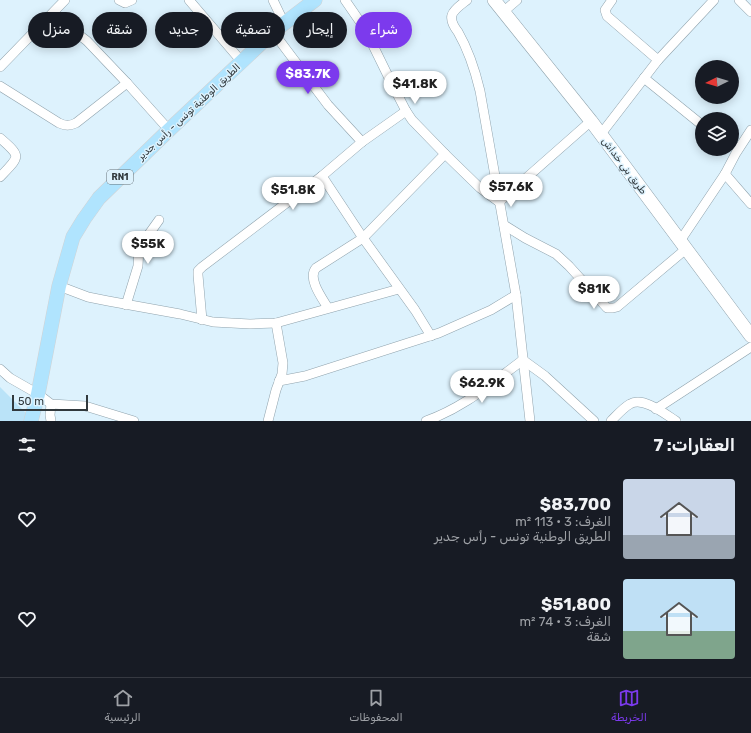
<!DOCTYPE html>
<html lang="ar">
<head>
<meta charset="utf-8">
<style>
  :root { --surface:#171b24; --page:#242831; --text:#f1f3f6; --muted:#9ea1a6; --line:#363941; --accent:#7c3aed }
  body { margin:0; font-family:Rubik,Cairo,sans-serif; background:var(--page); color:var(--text); direction:rtl; height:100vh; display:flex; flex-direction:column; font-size:15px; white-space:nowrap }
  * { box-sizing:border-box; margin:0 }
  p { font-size:13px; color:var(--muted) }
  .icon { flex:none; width:22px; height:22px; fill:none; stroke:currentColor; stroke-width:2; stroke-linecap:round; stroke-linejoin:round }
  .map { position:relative; height:421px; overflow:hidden; direction:ltr }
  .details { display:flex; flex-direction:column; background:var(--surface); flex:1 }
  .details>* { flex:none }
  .top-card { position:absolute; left:12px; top:12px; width:400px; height:36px; direction:rtl; display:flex; gap:8px }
  .needle { width:26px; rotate:265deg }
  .buttons { position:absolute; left:695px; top:60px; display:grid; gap:8px }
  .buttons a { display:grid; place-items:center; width:44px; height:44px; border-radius:50%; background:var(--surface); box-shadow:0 2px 10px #0003; font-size:20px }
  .scale { position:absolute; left:12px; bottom:10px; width:76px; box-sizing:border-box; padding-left:4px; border:2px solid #31393d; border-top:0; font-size:11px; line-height:14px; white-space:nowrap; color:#31393d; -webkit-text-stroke:3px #ddf2fd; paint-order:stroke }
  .price { position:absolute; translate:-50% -34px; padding:0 9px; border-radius:14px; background:#fff; color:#222; font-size:13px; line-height:26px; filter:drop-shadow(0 1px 2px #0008) }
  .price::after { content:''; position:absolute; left:50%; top:24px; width:12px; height:9px; margin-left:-6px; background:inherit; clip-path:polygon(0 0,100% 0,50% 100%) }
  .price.active { background:var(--accent); color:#fff }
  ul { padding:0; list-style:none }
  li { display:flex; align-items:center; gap:12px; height:100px; padding:0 16px }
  li span { display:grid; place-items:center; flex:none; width:112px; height:80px; border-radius:4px; color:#555 }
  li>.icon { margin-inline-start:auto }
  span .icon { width:48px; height:48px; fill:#fffc; stroke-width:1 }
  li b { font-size:17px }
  h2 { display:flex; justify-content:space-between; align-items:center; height:48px; padding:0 16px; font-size:17px }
  .pill { padding:0 14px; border-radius:18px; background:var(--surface); box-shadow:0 2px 10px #0003; font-size:14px; line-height:36px }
  .pill.active { background:var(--accent); color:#fff }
  .tabs { display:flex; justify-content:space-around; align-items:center; height:56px; border-top:1px solid var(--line); background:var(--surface); font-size:11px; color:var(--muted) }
  .tabs a { display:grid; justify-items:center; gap:2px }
  .tabs .active { color:var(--accent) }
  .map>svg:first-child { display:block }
  .green { fill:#bae3f8 }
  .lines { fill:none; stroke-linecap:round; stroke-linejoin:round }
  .minor-casing { stroke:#90a3ad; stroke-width:10 }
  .secondary-casing { stroke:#90a3ad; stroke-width:14 }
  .primary-casing { stroke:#d2d3d4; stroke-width:15 }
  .minor { stroke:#fff; stroke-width:9 }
  .secondary { stroke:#fff; stroke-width:13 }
  .primary { stroke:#b0e4fe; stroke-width:14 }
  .labels { text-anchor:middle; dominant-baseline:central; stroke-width:3; stroke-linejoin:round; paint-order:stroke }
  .shield { fill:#ddf2fd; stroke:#657077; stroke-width:1 }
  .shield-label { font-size:9px; font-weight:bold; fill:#31393d }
  .street-label { font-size:10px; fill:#31393d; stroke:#ddf2fd }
</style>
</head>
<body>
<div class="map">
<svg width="751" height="421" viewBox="0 0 751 421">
  <rect width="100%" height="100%" fill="#ddf2fd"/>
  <polygon class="green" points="0,387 34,421 0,421"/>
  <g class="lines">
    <defs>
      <g id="minor">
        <polyline points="119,0 125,3 132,0"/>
        <polyline points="189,0 242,62"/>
        <polyline points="273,0 284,23"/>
        <polyline points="345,0 365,29 390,80 406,111 412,120 445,154 480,188 499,202 591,121"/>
        <path d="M 467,0 C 462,4 454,9 452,15 C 450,21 455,28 458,32 C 469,51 475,70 480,91 L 516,295 L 530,421"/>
        <polyline points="612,0 605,10 607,16 658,60"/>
        <polyline points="739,0 751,12"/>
        <polyline points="503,12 517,0"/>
        <polyline points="52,14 87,41 127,83 169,130"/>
        <polyline points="273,32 328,105 362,142"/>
        <polyline points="0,67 65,0"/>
        <polyline points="644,78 702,125"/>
        <path d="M 0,86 L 59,123 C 66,126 69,126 76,123 L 127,83"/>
        <polyline points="601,134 658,60 714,0"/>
        <path d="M 0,138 C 22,157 20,156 0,177"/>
        <polyline points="725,174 751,204"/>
        <polyline points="322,176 363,238 415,310 431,336"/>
        <polyline points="504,225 525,238 556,254 569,266 607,308 613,308 617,307 686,249"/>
        <polyline points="680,241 725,174 736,153 751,130"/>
        <polyline points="59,286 88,297 108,301 180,314 213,322 250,324 276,323 399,289"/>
        <polyline points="126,305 138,266 139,248 159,220"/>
        <path d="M 328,308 C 322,298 307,278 316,268 L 363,238 L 445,154"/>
        <polyline points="202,320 198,275 198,271 202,267 322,176 362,142 406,111"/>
        <polyline points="0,369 10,378 38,394 51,404 85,406 134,421"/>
        <polyline points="279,381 305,376 439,333 491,310 516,295"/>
        <polyline points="51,404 50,415 51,421"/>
        <polyline points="656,409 751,347"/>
        <polyline points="268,421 276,390 282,374 283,363 276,323"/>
        <path d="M 426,421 C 465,407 490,384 523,360 L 545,376 L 594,421"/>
        <path d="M 611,421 C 617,415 623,408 630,404 C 643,396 665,414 676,421"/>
      </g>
      <polyline id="secondary" points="494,0 591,121 751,336"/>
      <polyline id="primary" points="31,421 38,394 59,286 73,237 84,219 99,198 169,130 273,32 315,0"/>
    </defs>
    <use href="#minor" class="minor-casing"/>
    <use href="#secondary" class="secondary-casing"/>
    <use href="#primary" class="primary-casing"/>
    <use href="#minor" class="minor"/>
    <use href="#secondary" class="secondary"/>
    <use href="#primary" class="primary"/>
  </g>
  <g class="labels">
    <rect class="shield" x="107" y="170" width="26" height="14" rx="3"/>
    <g class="shield-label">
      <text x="120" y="177">RN1</text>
    </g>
    <g class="street-label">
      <text transform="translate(189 112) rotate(-43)">الطريق الوطنية تونس - رأس جدير</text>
      <text transform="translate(624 166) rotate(53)">طريق بني خداش</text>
    </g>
  </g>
</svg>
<div class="buttons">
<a><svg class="needle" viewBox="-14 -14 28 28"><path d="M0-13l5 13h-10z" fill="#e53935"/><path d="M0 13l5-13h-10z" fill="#9ea1a6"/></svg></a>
<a><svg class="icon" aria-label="layers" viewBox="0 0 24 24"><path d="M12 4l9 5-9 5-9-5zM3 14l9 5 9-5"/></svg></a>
</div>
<div class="scale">50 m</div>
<b class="price active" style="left:308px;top:95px">$83.7K</b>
<b class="price" style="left:415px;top:105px">$41.8K</b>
<b class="price" style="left:511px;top:208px">$57.6K</b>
<b class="price" style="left:293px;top:211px">$51.8K</b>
<b class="price" style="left:148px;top:265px">$55K</b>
<b class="price" style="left:594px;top:310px">$81K</b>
<b class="price" style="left:482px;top:404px">$62.9K</b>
<div class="top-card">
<a class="pill active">شراء</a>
<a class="pill">إيجار</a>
<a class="pill">تصفية</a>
<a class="pill">جديد</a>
<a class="pill">شقة</a>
<a class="pill">منزل</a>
</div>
</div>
<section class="details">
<h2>العقارات: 7<svg class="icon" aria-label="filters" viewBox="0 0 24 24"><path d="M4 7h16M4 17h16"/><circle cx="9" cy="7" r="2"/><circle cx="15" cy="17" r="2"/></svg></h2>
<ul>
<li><span style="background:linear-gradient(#c9d6e8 70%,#9aa5b1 0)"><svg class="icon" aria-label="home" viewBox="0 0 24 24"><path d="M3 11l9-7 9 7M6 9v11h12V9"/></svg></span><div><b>$83,700</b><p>الغرف: 3 · 113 m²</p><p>الطريق الوطنية تونس - رأس جدير</p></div><svg class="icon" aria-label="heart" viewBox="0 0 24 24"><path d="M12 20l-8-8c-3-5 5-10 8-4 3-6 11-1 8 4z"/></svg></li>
<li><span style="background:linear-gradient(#bfe0f5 65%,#7fa58c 0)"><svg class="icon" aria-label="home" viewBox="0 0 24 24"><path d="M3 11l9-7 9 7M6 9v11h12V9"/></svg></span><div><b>$51,800</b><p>الغرف: 3 · 74 m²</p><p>شقة</p></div><svg class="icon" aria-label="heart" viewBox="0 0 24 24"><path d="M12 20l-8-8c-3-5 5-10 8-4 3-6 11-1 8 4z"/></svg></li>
</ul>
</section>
<nav class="tabs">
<a class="active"><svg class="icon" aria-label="map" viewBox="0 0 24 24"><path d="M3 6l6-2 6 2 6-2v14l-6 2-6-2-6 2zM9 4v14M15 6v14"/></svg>الخريطة</a>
<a><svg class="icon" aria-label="saved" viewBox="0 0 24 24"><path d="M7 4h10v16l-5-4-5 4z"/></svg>المحفوظات</a>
<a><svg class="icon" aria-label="home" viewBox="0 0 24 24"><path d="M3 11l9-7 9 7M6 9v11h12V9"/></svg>الرئيسية</a>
</nav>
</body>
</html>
